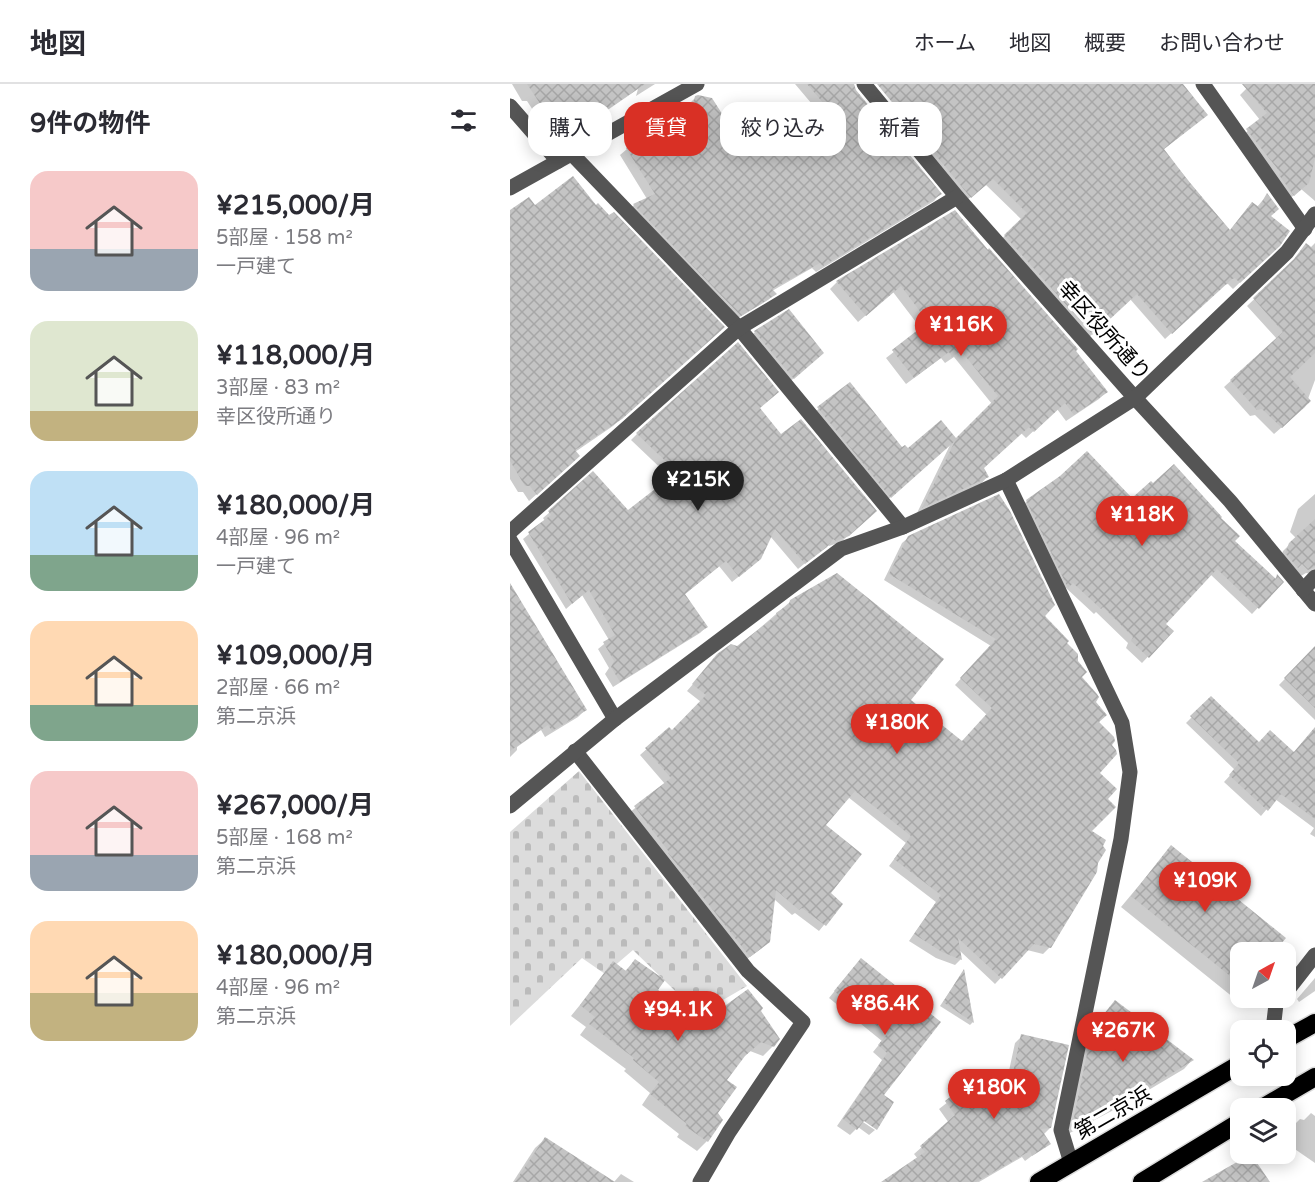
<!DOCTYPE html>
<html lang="ja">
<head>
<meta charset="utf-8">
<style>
  :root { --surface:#fff; --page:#f2f2f3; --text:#2b2b33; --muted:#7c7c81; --line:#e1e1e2; --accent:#d93025 }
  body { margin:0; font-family:"Varela Round","Noto Sans JP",sans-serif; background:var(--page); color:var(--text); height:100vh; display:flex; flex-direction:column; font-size:22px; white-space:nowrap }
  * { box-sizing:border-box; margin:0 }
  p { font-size:20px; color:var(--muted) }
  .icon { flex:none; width:33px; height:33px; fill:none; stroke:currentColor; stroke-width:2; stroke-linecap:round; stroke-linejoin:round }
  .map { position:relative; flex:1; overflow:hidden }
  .details { display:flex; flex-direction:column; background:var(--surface); width:510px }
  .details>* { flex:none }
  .banner { position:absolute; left:18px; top:18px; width:570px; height:54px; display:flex; gap:12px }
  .needle { width:39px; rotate:40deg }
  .buttons { position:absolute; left:720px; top:858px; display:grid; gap:12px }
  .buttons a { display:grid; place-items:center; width:66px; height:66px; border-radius:12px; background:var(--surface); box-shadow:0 3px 15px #0003; font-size:30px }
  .price { position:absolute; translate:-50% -51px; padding:0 14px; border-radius:21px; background:var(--accent); color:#fff; font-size:20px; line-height:39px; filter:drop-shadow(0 2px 3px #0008) }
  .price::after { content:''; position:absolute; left:50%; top:36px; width:18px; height:14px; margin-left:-9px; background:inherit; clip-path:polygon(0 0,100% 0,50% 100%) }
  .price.active { background:#222; color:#fff }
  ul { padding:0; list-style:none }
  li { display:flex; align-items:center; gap:18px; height:150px; padding:0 30px }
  li span { display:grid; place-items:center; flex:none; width:168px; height:120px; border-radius:18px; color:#555 }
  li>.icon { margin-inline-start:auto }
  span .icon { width:72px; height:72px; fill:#fffc; stroke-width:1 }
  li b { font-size:26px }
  h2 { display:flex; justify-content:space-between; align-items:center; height:72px; padding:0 30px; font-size:26px }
  .chip { padding:0 21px; border-radius:18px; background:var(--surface); box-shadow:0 3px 15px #0003; font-size:21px; line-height:54px }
  .chip.active { background:var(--accent); color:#fff }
  header { display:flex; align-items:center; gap:36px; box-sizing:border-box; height:84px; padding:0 30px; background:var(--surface); border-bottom:2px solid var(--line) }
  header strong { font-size:28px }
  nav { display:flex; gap:33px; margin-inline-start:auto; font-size:21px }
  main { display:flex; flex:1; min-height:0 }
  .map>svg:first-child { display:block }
  .cemetery { fill:url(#cemetery-stones) }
  .shadow { fill:#0003 }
  .building { fill:url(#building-cross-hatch) }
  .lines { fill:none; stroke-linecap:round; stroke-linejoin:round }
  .highway-casing { stroke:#dbdbdb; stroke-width:21 }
  .minor { stroke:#555; stroke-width:15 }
  .highway { stroke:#000; stroke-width:18 }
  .labels { text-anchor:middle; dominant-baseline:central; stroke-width:6; stroke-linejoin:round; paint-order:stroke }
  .street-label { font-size:21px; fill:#000; stroke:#fff }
</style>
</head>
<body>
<header>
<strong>地図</strong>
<nav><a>ホーム</a><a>地図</a><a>概要</a><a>お問い合わせ</a></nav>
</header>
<main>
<section class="details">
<h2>9件の物件<svg class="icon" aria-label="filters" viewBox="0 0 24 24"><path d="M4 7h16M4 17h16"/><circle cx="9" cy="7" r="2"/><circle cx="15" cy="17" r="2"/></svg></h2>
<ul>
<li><span style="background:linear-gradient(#f6c9c9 65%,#9aa5b1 0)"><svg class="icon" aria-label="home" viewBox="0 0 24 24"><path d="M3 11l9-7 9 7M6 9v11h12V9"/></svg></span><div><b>¥215,000/月</b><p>5部屋 · 158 m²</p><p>一戸建て</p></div></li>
<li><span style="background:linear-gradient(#dfe7d0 75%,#c2b280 0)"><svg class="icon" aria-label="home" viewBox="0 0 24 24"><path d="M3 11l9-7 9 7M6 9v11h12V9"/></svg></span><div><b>¥118,000/月</b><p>3部屋 · 83 m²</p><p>幸区役所通り</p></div></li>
<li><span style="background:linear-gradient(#bfe0f5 70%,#7fa58c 0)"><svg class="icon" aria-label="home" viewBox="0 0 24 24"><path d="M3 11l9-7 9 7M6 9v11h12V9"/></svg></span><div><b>¥180,000/月</b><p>4部屋 · 96 m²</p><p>一戸建て</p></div></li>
<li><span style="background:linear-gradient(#ffd9b3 70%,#7fa58c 0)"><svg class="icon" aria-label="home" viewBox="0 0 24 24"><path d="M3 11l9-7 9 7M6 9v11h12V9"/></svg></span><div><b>¥109,000/月</b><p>2部屋 · 66 m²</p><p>第二京浜</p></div></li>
<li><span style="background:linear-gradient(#f6c9c9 70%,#9aa5b1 0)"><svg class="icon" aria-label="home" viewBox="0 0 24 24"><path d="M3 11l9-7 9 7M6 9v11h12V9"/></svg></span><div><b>¥267,000/月</b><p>5部屋 · 168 m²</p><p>第二京浜</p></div></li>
<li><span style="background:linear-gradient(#ffd9b3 60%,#c2b280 0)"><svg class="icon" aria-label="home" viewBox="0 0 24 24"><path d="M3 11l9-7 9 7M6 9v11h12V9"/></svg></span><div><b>¥180,000/月</b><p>4部屋 · 96 m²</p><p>第二京浜</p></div></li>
</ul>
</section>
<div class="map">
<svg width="805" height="1098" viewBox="0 0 805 1098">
  <defs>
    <pattern id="cemetery-stones" width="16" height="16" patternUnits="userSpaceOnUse" patternTransform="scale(1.5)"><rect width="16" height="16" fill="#dcdcdc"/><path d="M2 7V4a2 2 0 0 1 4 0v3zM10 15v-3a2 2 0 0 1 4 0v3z" fill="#bbb"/></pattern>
    <pattern id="building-cross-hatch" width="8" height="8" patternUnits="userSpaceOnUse" patternTransform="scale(1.5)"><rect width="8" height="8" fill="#c4c4c4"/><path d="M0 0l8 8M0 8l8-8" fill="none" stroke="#a7a7a7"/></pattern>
  </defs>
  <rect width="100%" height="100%" fill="#fff"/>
  <polygon class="cemetery" points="69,687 237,902 189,930 123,866 95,890 72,874 0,942 0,748"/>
  <g class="shadow">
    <polygon points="2,0 145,0 126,12 128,5 50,59 32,40 17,17 12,17"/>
    <polygon points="285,0 344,0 345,6 430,110 424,117 306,188 302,184 262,207 264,210 258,216 223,237 118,127 124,121 137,115 110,71 117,65 163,59 157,47 164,41 176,34 179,20 186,13 231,63 244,59 307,26"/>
    <polygon points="443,0 668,0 685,40 653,66 720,147 747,123 757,111 759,133 769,161 723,205 718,200 714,201 655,255 620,215 575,257 488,158 512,136 476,101 453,119 387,39 393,32"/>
    <polygon points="741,0 805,0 805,117 791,105 776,118 731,53 750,36 730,11"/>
    <polygon points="86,123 206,250 103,342 65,368 62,379 19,417 13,408 8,408 0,395 0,127 24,124"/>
    <polygon points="445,127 564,267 596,308 589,315 556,337 547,325 516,354 511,349 473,384 477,393 471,400 407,429 441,359 374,419 301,331 340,300 392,365 398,366 446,356 482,320 444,273 435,279 431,274 396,300 376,274 412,246 383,208 348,238 320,205 327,198"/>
    <polygon points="805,159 805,296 795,323 764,350 745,331 740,332 714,303 767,255 737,222 778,183 796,161 800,164"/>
    <polygon points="245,248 305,276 276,301 238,255"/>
    <polygon points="249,324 271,352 359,433 331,458 319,462 317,461 288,485 260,452 243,481 222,498 209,482 174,511 196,543 190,549 103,603 95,590 99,584 88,565 99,556 72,511 56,525 13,455 35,437 33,434 40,428 118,428 161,394 121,356 127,350"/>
    <polygon points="805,410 805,491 796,489 791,492 770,475 773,467 786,454 780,448 788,425"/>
    <polygon points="622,416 723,457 764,496 767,492 772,498 742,530 700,490 654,540 662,547 632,579 616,564 618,559 586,528 584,530 556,504 552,509 511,423 517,417"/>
    <polygon points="399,453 533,532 555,559 569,593 584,618 587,639 587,689 596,715 579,747 540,863 533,870 517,866 485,900 449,866 451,875 445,881 426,874 399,857 426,818 379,782 396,759 338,713 314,741 319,809 331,820 309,847 285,829 282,831 264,815 252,864 233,878 119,729 155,700 130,671 159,645 162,648 191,618 177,607 201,579 228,563 281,517 451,659 477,631 445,601 481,562 374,496 392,459"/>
    <polygon points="0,502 75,626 68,633 35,653 31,646 7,663 7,666 0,673"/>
    <polygon points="798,571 805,578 805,636 769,601"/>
    <polygon points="701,614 749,660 783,669 805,644 805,753 800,750 804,744 765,715 751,732 714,698 725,686 676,639"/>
    <polygon points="661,763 774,854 762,868 730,868 730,907 724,914 611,823"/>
    <polygon points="125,877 146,906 190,942 249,927 263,962 253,972 240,967 231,975 215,997 197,1057 187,1067 167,1053 169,1050 132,1021 140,1009 114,987 116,985 70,951 76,943 61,932 104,879 115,887"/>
    <polygon points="345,882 428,938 347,1034 365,1046 359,1051 348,1043 340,1051 327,1042 372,976 363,968 372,957 319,914"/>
    <polygon points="453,888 463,938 460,941 430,922"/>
    <polygon points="805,894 805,907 789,918 787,915"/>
    <polygon points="605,918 682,976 674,985 615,1020 556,1051 573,956"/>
    <polygon points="512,952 540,1044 533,1051 539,1059 515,1077 512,1073 469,1098 374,1098 408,1075 404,1070 439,1039 429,1025 471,992 492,1019 505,959"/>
    <polygon points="801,1029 805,1032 805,1079 776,1059 776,1053 782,1043 790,1035 794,1036"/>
    <polygon points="35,1055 103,1098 3,1098 25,1064"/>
    <polygon points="111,1090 124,1098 104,1098"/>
  </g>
  <g class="building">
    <polygon points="17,0 135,0 57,53 39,33"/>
    <polygon points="297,0 344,0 346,6 432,110 313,182 310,179 262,205 267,210 231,232 123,120 145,110 116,64 135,53 173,59 163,39 181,30 185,12 188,11 202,14 232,61 243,55 245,57 315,21"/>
    <polygon points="367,0 673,0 698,31 654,65 680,99 720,146 742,118 749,123 757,109 769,125 761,132 780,147 770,162 730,199 725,194 722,195 662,250 627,210 583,251 494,151 517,129 483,95 461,114"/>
    <polygon points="732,0 805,0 805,74 799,99 784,112 769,91 770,88 736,45 757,29"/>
    <polygon points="63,92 86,121 88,119 99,131 104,128 215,243 112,335 65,366 70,372 27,411 20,402 15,402 0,377 0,126 19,113 25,121"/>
    <polygon points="445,126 478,166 479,164 568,265 566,267 598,308 564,331 555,319 524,348 519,343 474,384 479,393 412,424 445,357 381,414 307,323 340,298 392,363 395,361 398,364 431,336 446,354 488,312 451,267 442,273 439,268 404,294 382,266 418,238 391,202 356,232 326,197"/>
    <polygon points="796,159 805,166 805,269 780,293 801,317 772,344 752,325 747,326 720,296 773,248 743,214 784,175"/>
    <polygon points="279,225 314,269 284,295 244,247"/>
    <polygon points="228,258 269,308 250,324 271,350 291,335 367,427 339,452 326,457 323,455 317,463 295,480 265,445 251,475 229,493 216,477 175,510 198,543 110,598 101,583 104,577 93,558 105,551 79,506 62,520 18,448 41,431 38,427 83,387 118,426 167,388 126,349"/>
    <polygon points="577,367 622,414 641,397 643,399 664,380 712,433 711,434 730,452 725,457 766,495 767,490 774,498 749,525 707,485 656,540 664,547 639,574 621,557 623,553 593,523 591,525 563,499 558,504 516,416 550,392"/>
    <polygon points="489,410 500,427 545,521 535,532 559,557 557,559 568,570 568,577 577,588 572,593 587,610 589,613 586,618 597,631 589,638 604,653 605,657 602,661 606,666 607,670 590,689 607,705 598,715 606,723 582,747 596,756 593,762 596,766 588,779 587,788 541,864 524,860 492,895 448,854 452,876 432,868 404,850 431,811 384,775 401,752 345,707 316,741 352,770 321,809 333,820 316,842 292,824 289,826 266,806 260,858 240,873 158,769 159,768 124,722 161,694 135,664 159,643 162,646 196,611 182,600 207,570 221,560 227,562 267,531 266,529 279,520 280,516 327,489 434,575 401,616 452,657 482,624 450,594 486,555 379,490 398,452"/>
    <polygon points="805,435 805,483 798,486 792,480 788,484 775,469 779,459"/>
    <polygon points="0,499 77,626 42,647 38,641 0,667"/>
    <polygon points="805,562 805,624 774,594"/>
    <polygon points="701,612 749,658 760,646 784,668 805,643 805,735 771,710 758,727 719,691 729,679 680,632"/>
    <polygon points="661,761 776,854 764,868 730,868 730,900 621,812"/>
    <polygon points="351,874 431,938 374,1011 384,1018 367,1046 354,1037 347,1046 333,1035 377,969 368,961 377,950 324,907"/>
    <polygon points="125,875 155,896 148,906 190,940 238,905 253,924 251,927 270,955 264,963 251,958 235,972 217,996 227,1003 208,1029 213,1036 198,1058 175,1042 177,1040 140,1010 149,998 123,976 124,974 79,940 85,933 70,921 103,877 116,887"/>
    <polygon points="454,885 464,939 433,918"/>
    <polygon points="605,916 684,976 602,1025 568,1043 562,1043 582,945"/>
    <polygon points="511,950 559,961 541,1044 531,1045 541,1060 522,1072 520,1067 466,1098 371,1098 415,1068 410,1062 445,1031 435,1017 471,989 496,1022"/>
    <polygon points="35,1053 105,1098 5,1098"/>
    <polygon points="741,1070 760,1098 692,1098"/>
  </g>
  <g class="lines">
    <defs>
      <g id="highway">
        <polyline points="776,955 805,939"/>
        <polyline points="752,1024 805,993"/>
        <polyline points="529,1098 730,980"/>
        <polyline points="632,1098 730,1038"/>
      </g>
    </defs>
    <use href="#highway" class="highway-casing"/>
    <g class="minor">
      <polyline points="354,0 447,113 625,314 720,417 805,520"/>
      <polyline points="693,0 795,145"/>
      <polyline points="0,22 48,77"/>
      <polyline points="61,69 229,244 393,443"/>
      <polyline points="0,104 187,0"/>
      <polyline points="496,396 612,639 620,688 611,755 551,1046 561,1079"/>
      <polyline points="0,448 229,244 447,113"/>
      <polyline points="0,456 105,635"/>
      <polyline points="793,506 805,493"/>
      <polyline points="65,667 238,887 293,938 219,1048 190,1098"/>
      <polyline points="0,722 105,635 331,465 393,443 496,396 625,314 777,168 805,130"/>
      <polyline points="776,908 805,871"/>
      <polyline points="763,946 766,920 771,914"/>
    </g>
    <use href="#highway" class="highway"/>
  </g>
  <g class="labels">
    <g class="street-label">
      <text transform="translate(594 247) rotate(48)">幸区役所通り</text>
      <text transform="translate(603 1029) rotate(-30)">第二京浜</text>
    </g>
  </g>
</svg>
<div class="buttons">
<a><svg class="needle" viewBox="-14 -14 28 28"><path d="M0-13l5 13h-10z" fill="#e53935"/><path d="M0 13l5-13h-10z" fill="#7c7c81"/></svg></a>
<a><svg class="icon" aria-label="locate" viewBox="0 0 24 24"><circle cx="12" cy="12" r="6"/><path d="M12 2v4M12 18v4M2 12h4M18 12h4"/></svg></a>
<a><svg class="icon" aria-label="layers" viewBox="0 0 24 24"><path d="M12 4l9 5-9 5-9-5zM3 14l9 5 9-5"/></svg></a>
</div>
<b class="price" style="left:451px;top:273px">¥116K</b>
<b class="price active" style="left:188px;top:428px">¥215K</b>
<b class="price" style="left:632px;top:463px">¥118K</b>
<b class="price" style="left:387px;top:671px">¥180K</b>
<b class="price" style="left:695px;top:829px">¥109K</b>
<b class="price" style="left:375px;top:952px">¥86.4K</b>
<b class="price" style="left:168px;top:958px">¥94.1K</b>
<b class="price" style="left:613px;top:979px">¥267K</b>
<b class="price" style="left:484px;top:1036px">¥180K</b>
<div class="banner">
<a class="chip">購入</a>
<a class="chip active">賃貸</a>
<a class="chip">絞り込み</a>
<a class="chip">新着</a>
</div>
</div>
</main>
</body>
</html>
